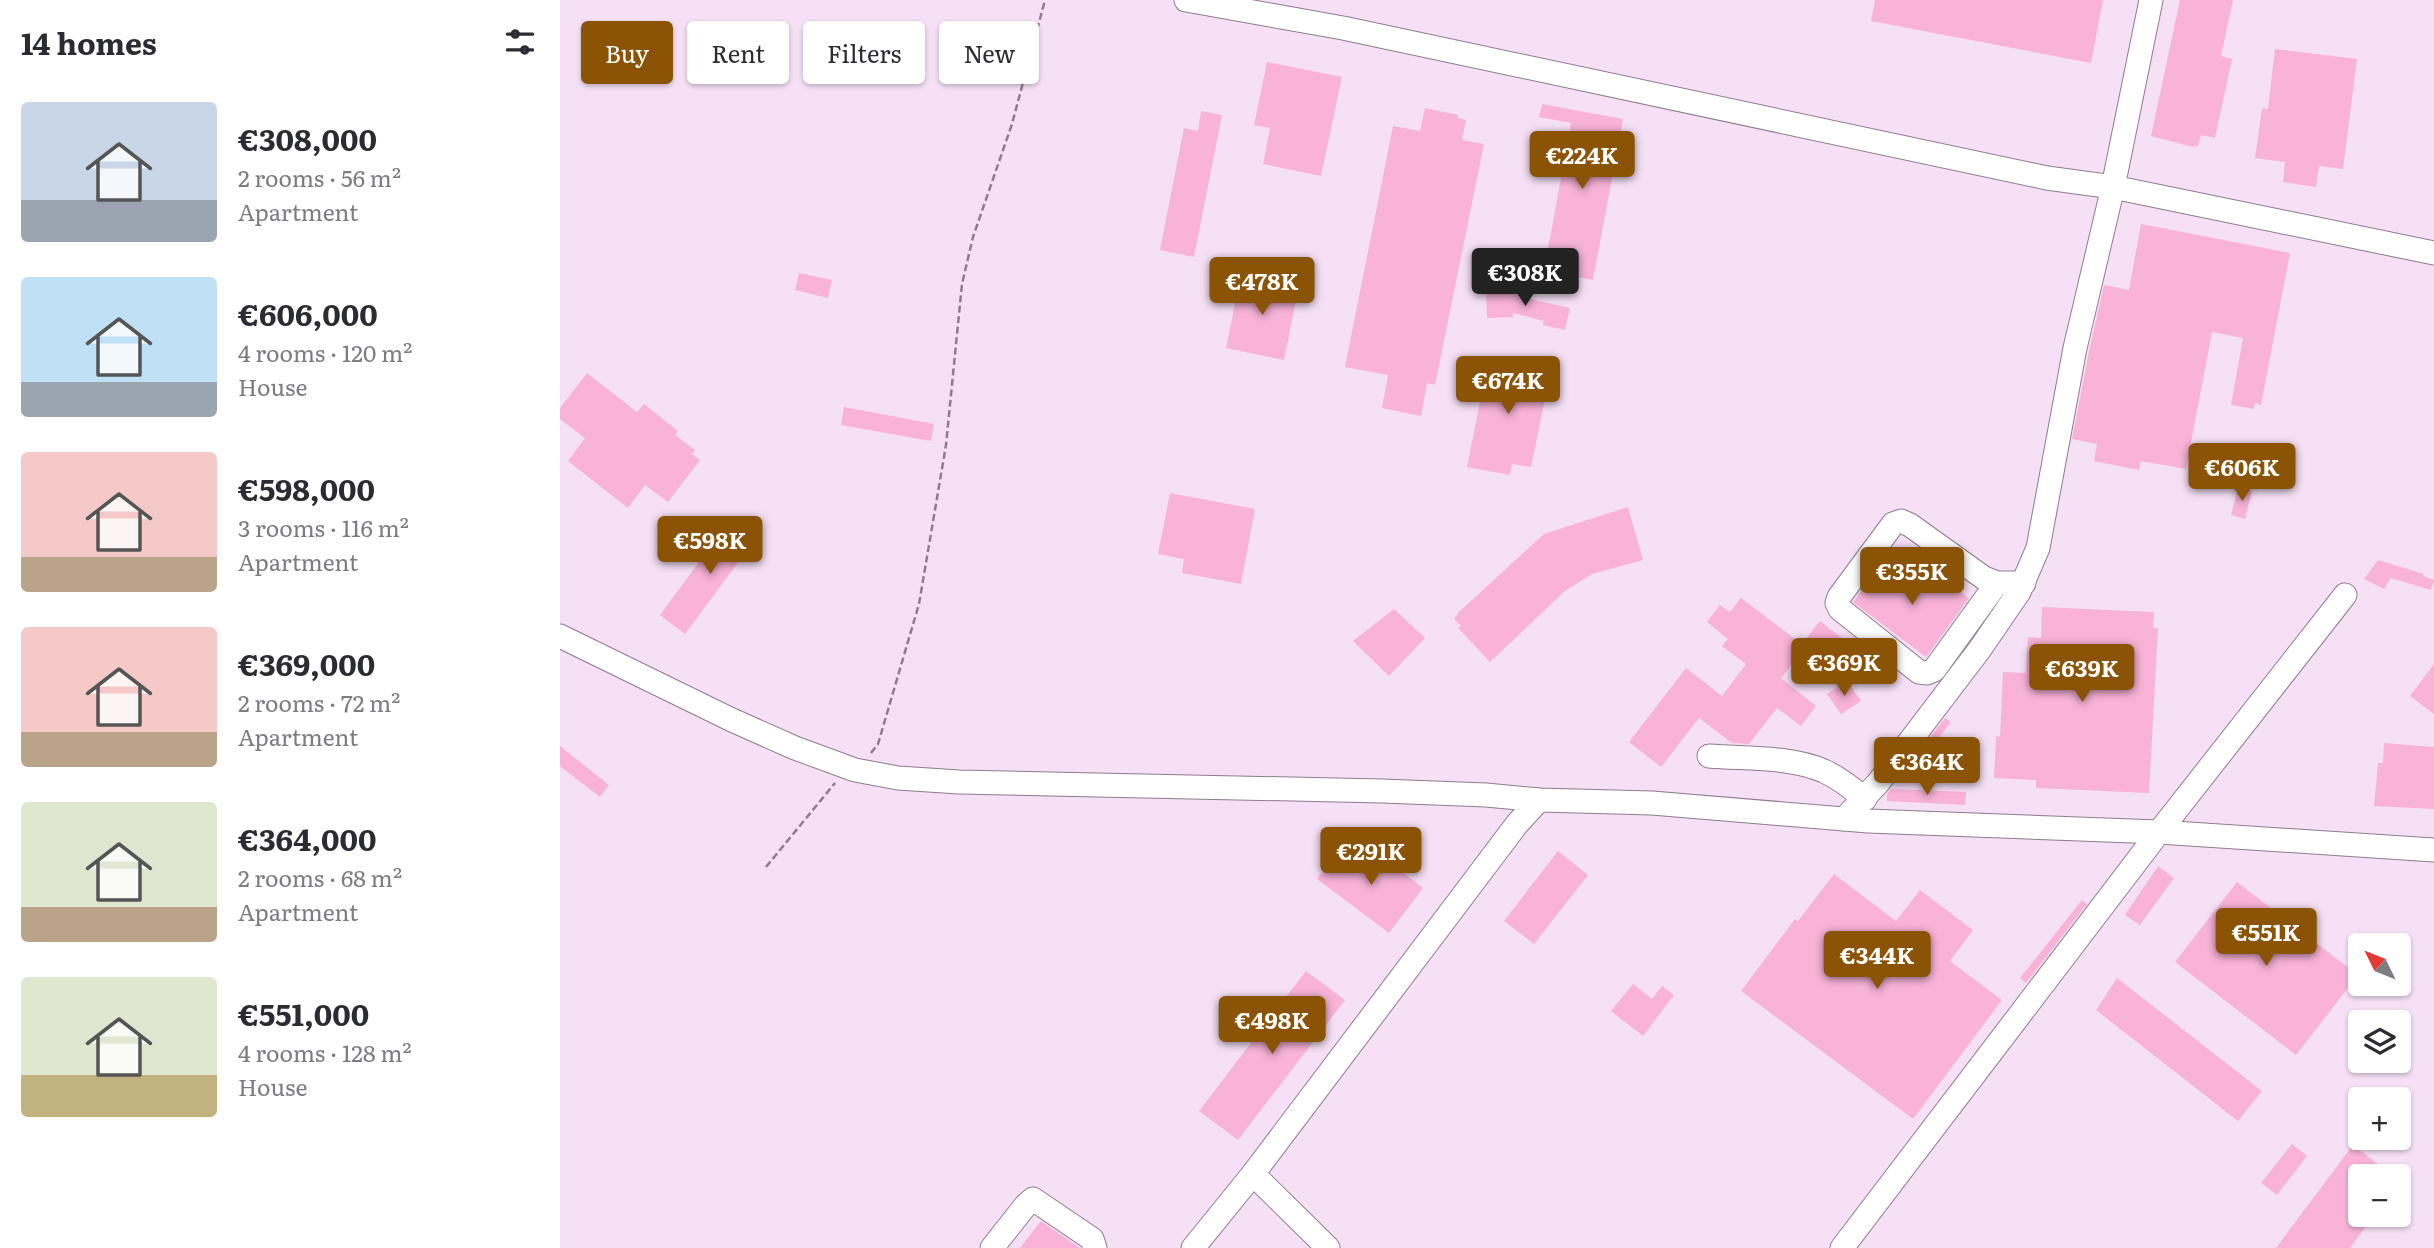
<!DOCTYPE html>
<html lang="en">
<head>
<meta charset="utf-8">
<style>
  :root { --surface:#fff; --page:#f2f2f3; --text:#2b2b33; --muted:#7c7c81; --accent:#8a5305 }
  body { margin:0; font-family:Literata,serif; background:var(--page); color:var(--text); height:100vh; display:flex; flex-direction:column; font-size:26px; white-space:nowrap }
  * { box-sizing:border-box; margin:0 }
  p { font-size:23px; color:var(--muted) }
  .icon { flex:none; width:38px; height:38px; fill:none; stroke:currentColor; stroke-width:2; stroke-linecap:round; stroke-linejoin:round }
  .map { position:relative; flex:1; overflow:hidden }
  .side { display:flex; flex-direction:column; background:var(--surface); width:560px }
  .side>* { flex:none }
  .banner { position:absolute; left:21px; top:21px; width:665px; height:63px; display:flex; gap:14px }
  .needle { width:46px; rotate:313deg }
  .controls { position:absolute; left:1788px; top:933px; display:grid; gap:14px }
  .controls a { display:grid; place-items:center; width:63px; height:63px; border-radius:7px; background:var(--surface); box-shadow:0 2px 5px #0004; font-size:35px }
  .price { position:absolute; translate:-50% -60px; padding:0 16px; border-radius:7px; background:var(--accent); color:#fff; font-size:23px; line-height:46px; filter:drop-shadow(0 2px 4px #0008) }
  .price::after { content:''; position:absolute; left:50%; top:42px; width:21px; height:16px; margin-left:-10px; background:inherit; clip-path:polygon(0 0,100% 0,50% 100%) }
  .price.current { background:#222; color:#fff }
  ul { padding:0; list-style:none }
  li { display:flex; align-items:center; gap:21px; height:175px; padding:0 21px }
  li span { display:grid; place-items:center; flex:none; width:196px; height:140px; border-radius:7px; color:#555 }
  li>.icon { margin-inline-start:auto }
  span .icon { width:84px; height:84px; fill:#fffc; stroke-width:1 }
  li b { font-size:30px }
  h2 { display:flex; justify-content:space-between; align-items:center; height:84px; padding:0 21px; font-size:30px }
  .pill { padding:0 24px; border-radius:7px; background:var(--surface); box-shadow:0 2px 5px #0004; font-size:24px; line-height:63px }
  .pill.current { background:var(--accent); color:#fff }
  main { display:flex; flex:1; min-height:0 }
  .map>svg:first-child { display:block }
  .building { fill:#f8b3d7 }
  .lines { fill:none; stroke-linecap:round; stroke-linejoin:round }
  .minor-casing { stroke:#8f7b8e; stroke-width:25 }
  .path { stroke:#8d7e8c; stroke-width:2.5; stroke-dasharray:7 3.5; stroke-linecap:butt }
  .minor { stroke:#fff; stroke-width:23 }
</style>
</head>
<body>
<main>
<section class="side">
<h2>14 homes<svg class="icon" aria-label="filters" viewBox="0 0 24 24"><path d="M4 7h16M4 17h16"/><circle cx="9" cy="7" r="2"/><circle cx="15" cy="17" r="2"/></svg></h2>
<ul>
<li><span style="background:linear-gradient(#c9d6e8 70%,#9aa5b1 0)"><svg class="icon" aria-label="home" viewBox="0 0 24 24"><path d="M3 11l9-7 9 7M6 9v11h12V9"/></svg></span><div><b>€308,000</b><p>2 rooms · 56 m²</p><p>Apartment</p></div></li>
<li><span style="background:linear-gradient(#bfe0f5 75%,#9aa5b1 0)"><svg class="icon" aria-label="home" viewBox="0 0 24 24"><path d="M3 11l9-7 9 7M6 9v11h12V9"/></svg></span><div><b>€606,000</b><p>4 rooms · 120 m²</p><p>House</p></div></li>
<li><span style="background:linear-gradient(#f6c9c9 75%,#b9a48a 0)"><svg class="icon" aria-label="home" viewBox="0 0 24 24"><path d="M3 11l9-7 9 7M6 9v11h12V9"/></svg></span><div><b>€598,000</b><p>3 rooms · 116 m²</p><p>Apartment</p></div></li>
<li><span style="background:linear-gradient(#f6c9c9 75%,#b9a48a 0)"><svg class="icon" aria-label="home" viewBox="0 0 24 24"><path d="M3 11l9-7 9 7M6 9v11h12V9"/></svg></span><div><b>€369,000</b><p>2 rooms · 72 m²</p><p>Apartment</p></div></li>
<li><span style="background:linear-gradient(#dfe7d0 75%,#b9a48a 0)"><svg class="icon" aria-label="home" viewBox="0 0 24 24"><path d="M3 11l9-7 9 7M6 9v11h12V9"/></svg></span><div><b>€364,000</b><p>2 rooms · 68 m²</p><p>Apartment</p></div></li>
<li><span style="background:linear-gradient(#dfe7d0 70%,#c2b280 0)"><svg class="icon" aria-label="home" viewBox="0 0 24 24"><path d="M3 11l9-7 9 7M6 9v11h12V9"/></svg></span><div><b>€551,000</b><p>4 rooms · 128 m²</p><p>House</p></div></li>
</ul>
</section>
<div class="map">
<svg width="1874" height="1248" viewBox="0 0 1874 1248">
  <rect width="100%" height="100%" fill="#f6e0f5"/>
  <g class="building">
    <polygon points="1315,0 1543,0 1531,63 1311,21"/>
    <polygon points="1620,0 1673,0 1661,56 1672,59 1655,138 1641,135 1638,146 1633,147 1591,136"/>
    <polygon points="1715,49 1797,59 1783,169 1759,166 1756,187 1723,182 1725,162 1695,158 1702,108 1708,109"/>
    <polygon points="707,62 782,77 761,176 703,164 710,128 694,125"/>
    <polygon points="982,104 1063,119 1033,280 984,271 1011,123 979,117"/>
    <polygon points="865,108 898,115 898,118 906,120 902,140 924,144 875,385 867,383 861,416 822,408 828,375 785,367 833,126 860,131"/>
    <polygon points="641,111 662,115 634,257 600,250 624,128 638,131"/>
    <polygon points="1581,224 1730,253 1701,405 1695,403 1694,409 1671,405 1683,338 1652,332 1626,469 1581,461 1579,470 1534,461 1537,444 1512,439 1529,351 1544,285 1569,290"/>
    <polygon points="239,273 272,280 268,298 235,290"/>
    <polygon points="681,274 739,286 724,360 666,348"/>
    <polygon points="926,290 952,290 967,293 966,298 1010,308 1005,330 983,325 984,321 953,313 953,317 927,318"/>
    <polygon points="929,357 991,370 971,467 952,464 950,475 907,467"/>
    <polygon points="27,373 77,412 84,404 118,431 115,435 135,450 132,454 140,460 108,502 85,485 68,508 8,461 25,438 0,419 0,408"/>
    <polygon points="284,407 374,424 371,441 281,425"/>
    <polygon points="1678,488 1692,491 1685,519 1671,515"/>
    <polygon points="610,493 695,509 681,584 622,573 624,559 598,554"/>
    <polygon points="1068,507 1083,560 1032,574 1005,591 930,662 898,628 901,626 894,619 900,611 984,534"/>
    <polygon points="170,520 203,544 193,559 185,553 125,634 100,615"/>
    <polygon points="1818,560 1864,574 1863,576 1874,580 1871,590 1831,578 1824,589 1804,579"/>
    <polygon points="1321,563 1359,591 1373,571 1409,598 1366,657 1293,602"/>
    <polygon points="1181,598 1242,644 1260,621 1300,652 1281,677 1244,649 1221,678 1256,706 1241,726 1217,708 1189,744 1172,743 1139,718 1101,767 1069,742 1126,668 1162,696 1186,664 1162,646 1168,639 1147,622 1160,605 1170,612"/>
    <polygon points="1482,607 1594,612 1593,628 1598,628 1589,793 1476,788 1476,780 1434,778 1436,736 1440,737 1443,672 1466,673 1468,637 1481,638"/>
    <polygon points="834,609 865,638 829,676 793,641"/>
    <polygon points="1874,664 1874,714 1850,696"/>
    <polygon points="1287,681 1301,701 1281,714 1267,694"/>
    <polygon points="1385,718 1391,722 1355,769 1349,765"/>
    <polygon points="1824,743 1874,747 1874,809 1814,806 1818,763 1823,763"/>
    <polygon points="0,746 49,785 40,797 0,766"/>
    <polygon points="1331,789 1406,792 1405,805 1327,801 1327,794"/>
    <polygon points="782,847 805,864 815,851 863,888 829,933 757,879"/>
    <polygon points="998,851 1028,875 974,944 944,921"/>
    <polygon points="1598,866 1614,878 1580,925 1565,915"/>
    <polygon points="1274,874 1336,921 1360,890 1413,930 1390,961 1442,1000 1353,1119 1181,991 1235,919 1238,921"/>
    <polygon points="1677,882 1798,975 1736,1055 1615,962"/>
    <polygon points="1522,900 1527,904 1466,983 1460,978"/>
    <polygon points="746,971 785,1000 678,1140 639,1111"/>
    <polygon points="1557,978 1702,1091 1678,1121 1536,1010"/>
    <polygon points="1073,984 1092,999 1102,986 1114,995 1083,1036 1051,1011"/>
    <polygon points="1732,1144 1747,1156 1717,1195 1701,1183"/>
    <polygon points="1793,1145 1834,1176 1801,1176 1801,1214 1815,1214 1790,1248 1716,1248"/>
    <polygon points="481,1221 520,1248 460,1248"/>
  </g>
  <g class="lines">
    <defs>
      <g id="minor">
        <polyline points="626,0 783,28 1487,178 1553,187 1874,253"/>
        <polyline points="1437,583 1374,670 1367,673 1359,672 1280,609 1277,603 1279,597 1333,524 1341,521 1350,525 1424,578 1437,583 1464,583"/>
        <polyline points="0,636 172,720 235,748 295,770 338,778 399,782 822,791 926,795 979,800 1092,803 1308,821 1599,832 1874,850"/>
        <path d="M 1149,756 C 1186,759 1229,756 1264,771 C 1279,778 1292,788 1305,799"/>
        <polyline points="1284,819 1318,783 1420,649 1459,592 1478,548 1515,348 1553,187 1591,0"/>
        <polyline points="693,1174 768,1248"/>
        <polyline points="432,1248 466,1205 473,1199 532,1239 535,1248"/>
        <polyline points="633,1248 693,1174 957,824 979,800"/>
        <polyline points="1282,1248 1599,832 1785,595"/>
      </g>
    </defs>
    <use href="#minor" class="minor-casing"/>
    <g class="path">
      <polyline points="311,753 318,744 359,604 386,445 402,284 413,237 452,124 485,0"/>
      <polyline points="206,867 275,783"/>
    </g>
    <use href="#minor" class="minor"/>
  </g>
</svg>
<div class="controls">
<a><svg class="needle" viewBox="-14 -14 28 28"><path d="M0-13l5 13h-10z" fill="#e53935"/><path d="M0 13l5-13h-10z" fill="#7c7c81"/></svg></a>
<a><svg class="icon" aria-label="layers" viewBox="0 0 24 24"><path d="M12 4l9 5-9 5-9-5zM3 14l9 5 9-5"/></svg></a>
<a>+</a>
<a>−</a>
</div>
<b class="price" style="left:1022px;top:191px">€224K</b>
<b class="price current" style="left:965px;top:308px">€308K</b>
<b class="price" style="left:702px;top:317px">€478K</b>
<b class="price" style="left:948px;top:416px">€674K</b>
<b class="price" style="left:1682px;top:503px">€606K</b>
<b class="price" style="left:150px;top:576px">€598K</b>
<b class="price" style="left:1352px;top:607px">€355K</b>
<b class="price" style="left:1284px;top:698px">€369K</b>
<b class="price" style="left:1522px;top:704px">€639K</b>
<b class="price" style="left:1367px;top:797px">€364K</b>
<b class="price" style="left:811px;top:887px">€291K</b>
<b class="price" style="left:1706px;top:968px">€551K</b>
<b class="price" style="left:1317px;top:991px">€344K</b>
<b class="price" style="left:712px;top:1056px">€498K</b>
<div class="banner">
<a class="pill current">Buy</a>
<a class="pill">Rent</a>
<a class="pill">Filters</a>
<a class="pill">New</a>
</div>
</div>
</main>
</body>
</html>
